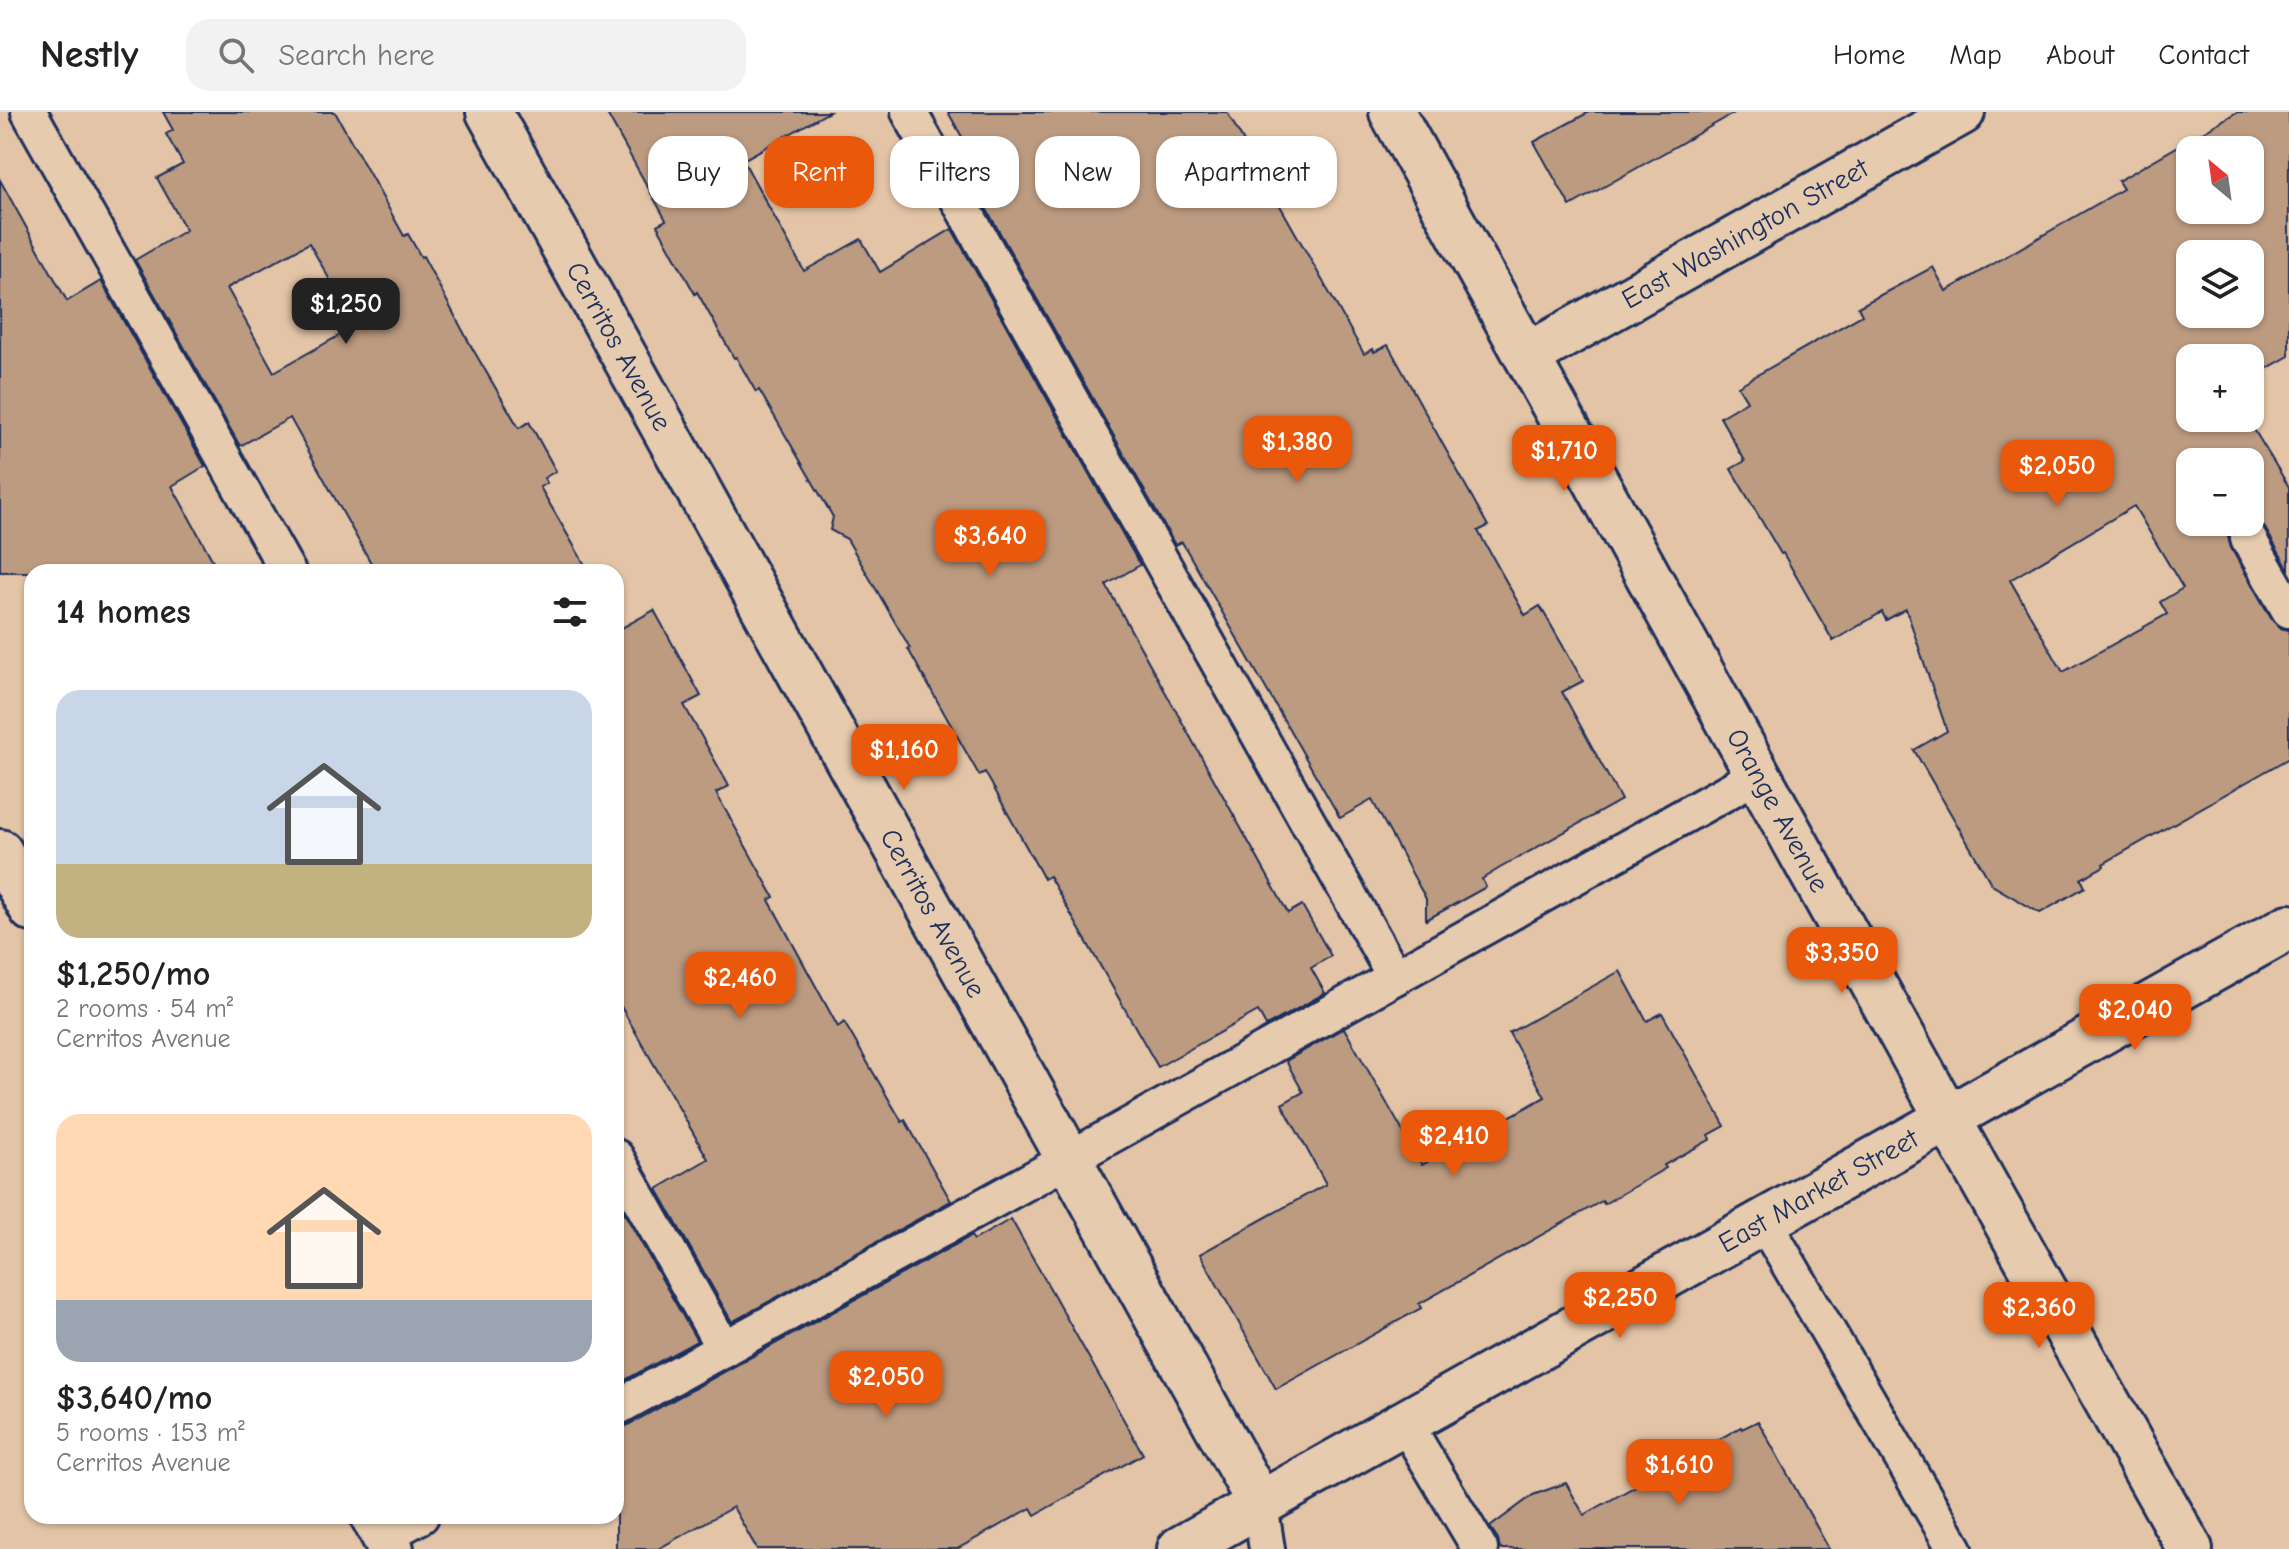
<!DOCTYPE html>
<html lang="en">
<head>
<meta charset="utf-8">
<style>
  :root { --surface:#fff; --page:#f2f2f2; --text:#222; --muted:#767676; --line:#e0e0e0; --accent:#ea580c }
  body { margin:0; font-family:"Comic Neue",sans-serif; background:var(--page); color:var(--text); height:100vh; display:flex; flex-direction:column; font-size:30px; white-space:nowrap }
  * { box-sizing:border-box; margin:0 }
  p { font-size:26px; color:var(--muted) }
  .icon { flex:none; width:44px; height:44px; fill:none; stroke:currentColor; stroke-width:2; stroke-linecap:round; stroke-linejoin:round }
  .map { position:relative; flex:1; overflow:hidden }
  .sheet { position:absolute; left:24px; top:452px; width:600px; height:960px; display:flex; flex-direction:column; background:var(--surface); border-radius:24px; box-shadow:0 2px 6px #0004 }
  .sheet>* { flex:none }
  .guide { position:absolute; left:648px; top:24px; width:760px; height:72px; display:flex; gap:16px }
  .needle { width:52px; rotate:331deg }
  .buttons { position:absolute; left:2176px; top:24px; display:grid; gap:16px }
  .buttons a { display:grid; place-items:center; width:88px; height:88px; border-radius:16px; background:var(--surface); box-shadow:0 2px 6px #0004; font-size:40px }
  .price { position:absolute; translate:-50% -68px; padding:0 18px; border-radius:16px; background:var(--accent); color:#fff; font-size:26px; line-height:52px; filter:drop-shadow(0 2px 4px #0008) }
  .price::after { content:''; position:absolute; left:50%; top:48px; width:24px; height:18px; margin-left:-12px; background:inherit; clip-path:polygon(0 0,100% 0,50% 100%) }
  .price.active { background:#222; color:#fff }
  ul { padding:0; list-style:none }
  li { display:grid; align-content:center; gap:16px; height:424px; padding:0 32px }
  li span { display:grid; place-items:center; height:248px; border-radius:24px; color:#555 }
  li>.icon { margin-inline-start:auto }
  span .icon { width:144px; height:144px; fill:#fffc; stroke-width:1 }
  li b { font-size:34px }
  h2 { display:flex; justify-content:space-between; align-items:center; height:96px; padding:0 32px; font-size:34px }
  .pill { padding:0 28px; border-radius:24px; background:var(--surface); box-shadow:0 2px 6px #0004; font-size:28px; line-height:72px }
  .pill.active { background:var(--accent); color:#fff }
  header { display:flex; align-items:center; gap:48px; box-sizing:border-box; height:112px; padding:0 40px; background:var(--surface); border-bottom:2px solid var(--line) }
  header strong { font-size:38px }
  nav { display:flex; gap:44px; margin-inline-start:auto; font-size:28px }
  .search { width:560px; height:72px; background:var(--page); display:flex; align-items:center; gap:20px; box-sizing:border-box; padding:0 28px; border-radius:24px; color:var(--muted); font-size:30px }
  .map>svg:first-child { display:block }
  .building { fill:#bd9b80; stroke:#1b2f5e; stroke-width:2; fill-rule:evenodd }
  .lines { fill:none; stroke-linecap:round; stroke-linejoin:round }
  .lane-casing { stroke:#1b2f5e; stroke-width:40 }
  .street-casing { stroke:#1b2f5e; stroke-width:50 }
  .secondary-casing { stroke:#1b2f5e; stroke-width:50 }
  .lane { stroke:#e7cbae; stroke-width:34 }
  .street { stroke:#e7cbae; stroke-width:44 }
  .secondary { stroke:#e7cbae; stroke-width:44 }
  .labels { text-anchor:middle; dominant-baseline:central; stroke-width:6; stroke-linejoin:round; paint-order:stroke }
  .street-label { font-size:28px; fill:#1b2f5e; stroke:#e7cbae }
</style>
</head>
<body>
<header>
<strong>Nestly</strong>
<div class="search"><svg class="icon" aria-label="search" viewBox="0 0 24 24"><circle cx="10" cy="10" r="6"/><path d="M15 15l6 6"/></svg>Search here</div>
<nav><a>Home</a><a>Map</a><a>About</a><a>Contact</a></nav>
</header>
<div class="map">
<svg width="2289" height="1437" viewBox="0 0 2289 1437">
  <rect width="100%" height="100%" fill="#e3c4a6"/>
  <filter id="ink" filterUnits="userSpaceOnUse"><feTurbulence type="fractalNoise" baseFrequency=".0125" numOctaves="2"/><feDisplacementMap in="SourceGraphic" scale="16" xChannelSelector="R" yChannelSelector="G"/><feConvolveMatrix kernelMatrix="1 2 1 2 8 2 1 2 1" color-interpolation-filters="sRGB"/></filter>
  <g filter="url(#ink)">
    <g class="building">
      <path d="M 163,0 L 335,0 L 404,124 L 408,122 L 421,145 L 423,144 L 471,234 L 519,316 L 529,310 L 556,359 L 544,366 L 547,371 L 540,375 L 589,460 L 376,460 L 290,306 L 240,334 L 135,148 L 186,118 L 157,66 L 183,52 L 166,22 L 173,18 ZM 309,131 L 356,214 L 274,260 L 227,176 Z"/>
      <polygon points="606,0 829,0 743,48 804,159 861,127 880,160 952,117 1140,453 1106,473 1288,801 1302,793 1331,844 1311,856 1325,881 1266,914 1258,899 1158,955 1049,764 1044,767 985,660 979,663 908,537 910,536 847,427 830,418 833,405 759,278 756,280 736,245 734,246 697,180 695,182 657,113 666,108"/>
      <polygon points="948,0 1227,0 1364,242 1373,237 1374,240 1388,233 1488,414 1478,419 1525,503 1540,494 1583,569 1562,580 1621,688 1500,756 1482,767 1486,775 1426,808 1426,787 1372,688 1340,706 1182,430 1175,433 986,96 998,89"/>
      <polygon points="1589,0 1736,0 1570,94 1534,30"/>
      <path d="M 2237,0 L 2289,0 L 2289,244 L 2250,266 L 2250,246 L 2190,246 L 2190,306 L 2247,306 L 2289,375 L 2289,458 L 2265,416 L 2259,409 L 2250,406 L 2250,350 L 2190,350 L 2190,410 L 2237,410 L 2230,417 L 2228,425 L 2231,436 L 2272,508 L 2280,516 L 2289,518 L 2289,646 L 2103,752 L 2104,754 L 2081,767 L 2085,775 L 2040,801 L 1992,773 L 1914,638 L 1947,619 L 1906,497 L 1886,508 L 1882,500 L 1833,529 L 1783,441 L 1781,442 L 1731,357 L 1745,349 L 1720,305 L 1747,289 L 1738,274 L 1862,203 L 1858,195 L 1933,155 L 1946,179 L 2123,77 L 2118,69 ZM 2190,38 L 2250,38 L 2250,98 L 2190,98 ZM 2190,142 L 2250,142 L 2250,202 L 2190,202 ZM 2134,394 L 2183,476 L 2160,490 L 2167,502 L 2063,560 L 2010,468 Z"/>
      <polygon points="0,68 67,189 101,169 205,354 172,374 219,460 0,460"/>
      <polygon points="654,498 701,584 684,593 729,674 716,681 774,785 769,788 838,915 844,910 902,1010 905,1008 951,1089 732,1210 657,1077 708,1047 616,886 616,519"/>
      <polygon points="1620,859 1647,909 1662,901 1725,1014 1709,1023 1711,1027 1664,1053 1666,1056 1604,1092 1602,1089 1419,1192 1421,1196 1276,1277 1200,1142 1326,1072 1282,992 1303,980 1286,949 1344,916 1422,1053 1545,985 1509,921"/>
      <polygon points="622,1097 697,1229 616,1273 616,1100"/>
      <polygon points="1011,1107 1143,1342 1035,1403 1031,1396 957,1437 757,1437 733,1395 658,1437 616,1437 616,1316 626,1314 971,1124 974,1128"/>
      <polygon points="1758,1309 1829,1437 1500,1437 1498,1427 1490,1415 1533,1383 1566,1371 1584,1403 1741,1315 1742,1317"/>
    </g>
    <g class="lines">
      <defs>
        <g id="lane">
          <polyline points="29,0 288,460"/>
          <polyline points="909,0 1395,865"/>
          <polyline points="2248,426 2289,498"/>
          <polyline points="616,1045 724,1237"/>
          <polyline points="1763,1108 1955,1437"/>
          <polyline points="616,1296 1069,1047 1759,662"/>
          <polyline points="1405,1311 1480,1437"/>
          <polyline points="1260,1392 1267,1437"/>
          <polyline points="384,1424 421,1404"/>
        </g>
        <g id="street">
          <path id="s1" d="M 489,0 L 1260,1392"/>
          <path id="s2" d="M 1527,244 L 1962,0"/>
          <polyline points="0,740 32,797"/>
          <polyline points="373,1404 391,1437"/>
        </g>
        <g id="secondary">
          <path id="s3" d="M 1392,0 L 1947,1005 L 2190,1437"/>
          <path id="s4" d="M 1180,1437 L 2289,815"/>
        </g>
      </defs>
      <use href="#lane" class="lane-casing"/>
      <use href="#street" class="street-casing"/>
      <use href="#secondary" class="secondary-casing"/>
      <use href="#lane" class="lane"/>
      <use href="#street" class="street"/>
      <use href="#secondary" class="secondary"/>
    </g>
  </g>
  <g class="labels">
    <g class="street-label">
      <text stroke="none"><textPath href="#s2" startOffset="250">East Washington Street</textPath></text>
      <text stroke="none"><textPath href="#s1" startOffset="268">Cerritos Avenue</textPath></text>
      <text stroke="none"><textPath href="#s3" startOffset="798">Orange Avenue</textPath></text>
      <text stroke="none"><textPath href="#s1" startOffset="916">Cerritos Avenue</textPath></text>
      <text stroke="none"><textPath href="#s4" startOffset="732">East Market Street</textPath></text>
    </g>
  </g>
</svg>
<div class="buttons">
<a><svg class="needle" viewBox="-14 -14 28 28"><path d="M0-13l5 13h-10z" fill="#e53935"/><path d="M0 13l5-13h-10z" fill="#767676"/></svg></a>
<a><svg class="icon" aria-label="layers" viewBox="0 0 24 24"><path d="M12 4l9 5-9 5-9-5zM3 14l9 5 9-5"/></svg></a>
<a>+</a>
<a>−</a>
</div>
<b class="price active" style="left:346px;top:234px">$1,250</b>
<b class="price" style="left:1297px;top:372px">$1,380</b>
<b class="price" style="left:1564px;top:381px">$1,710</b>
<b class="price" style="left:2057px;top:396px">$2,050</b>
<b class="price" style="left:990px;top:466px">$3,640</b>
<b class="price" style="left:904px;top:680px">$1,160</b>
<b class="price" style="left:1842px;top:883px">$3,350</b>
<b class="price" style="left:740px;top:908px">$2,460</b>
<b class="price" style="left:2135px;top:940px">$2,040</b>
<b class="price" style="left:1454px;top:1066px">$2,410</b>
<b class="price" style="left:1620px;top:1228px">$2,250</b>
<b class="price" style="left:2039px;top:1238px">$2,360</b>
<b class="price" style="left:886px;top:1307px">$2,050</b>
<b class="price" style="left:1679px;top:1395px">$1,610</b>
<div class="guide">
<a class="pill">Buy</a>
<a class="pill active">Rent</a>
<a class="pill">Filters</a>
<a class="pill">New</a>
<a class="pill">Apartment</a>
</div>
<section class="sheet">
<h2>14 homes<svg class="icon" aria-label="filters" viewBox="0 0 24 24"><path d="M4 7h16M4 17h16"/><circle cx="9" cy="7" r="2"/><circle cx="15" cy="17" r="2"/></svg></h2>
<ul>
<li><span style="background:linear-gradient(#c9d6e8 70%,#c2b280 0)"><svg class="icon" aria-label="home" viewBox="0 0 24 24"><path d="M3 11l9-7 9 7M6 9v11h12V9"/></svg></span><div><b>$1,250/mo</b><p>2 rooms · 54 m²</p><p>Cerritos Avenue</p></div></li>
<li><span style="background:linear-gradient(#ffd9b3 75%,#9aa5b1 0)"><svg class="icon" aria-label="home" viewBox="0 0 24 24"><path d="M3 11l9-7 9 7M6 9v11h12V9"/></svg></span><div><b>$3,640/mo</b><p>5 rooms · 153 m²</p><p>Cerritos Avenue</p></div></li>
</ul>
</section>
</div>
</body>
</html>
